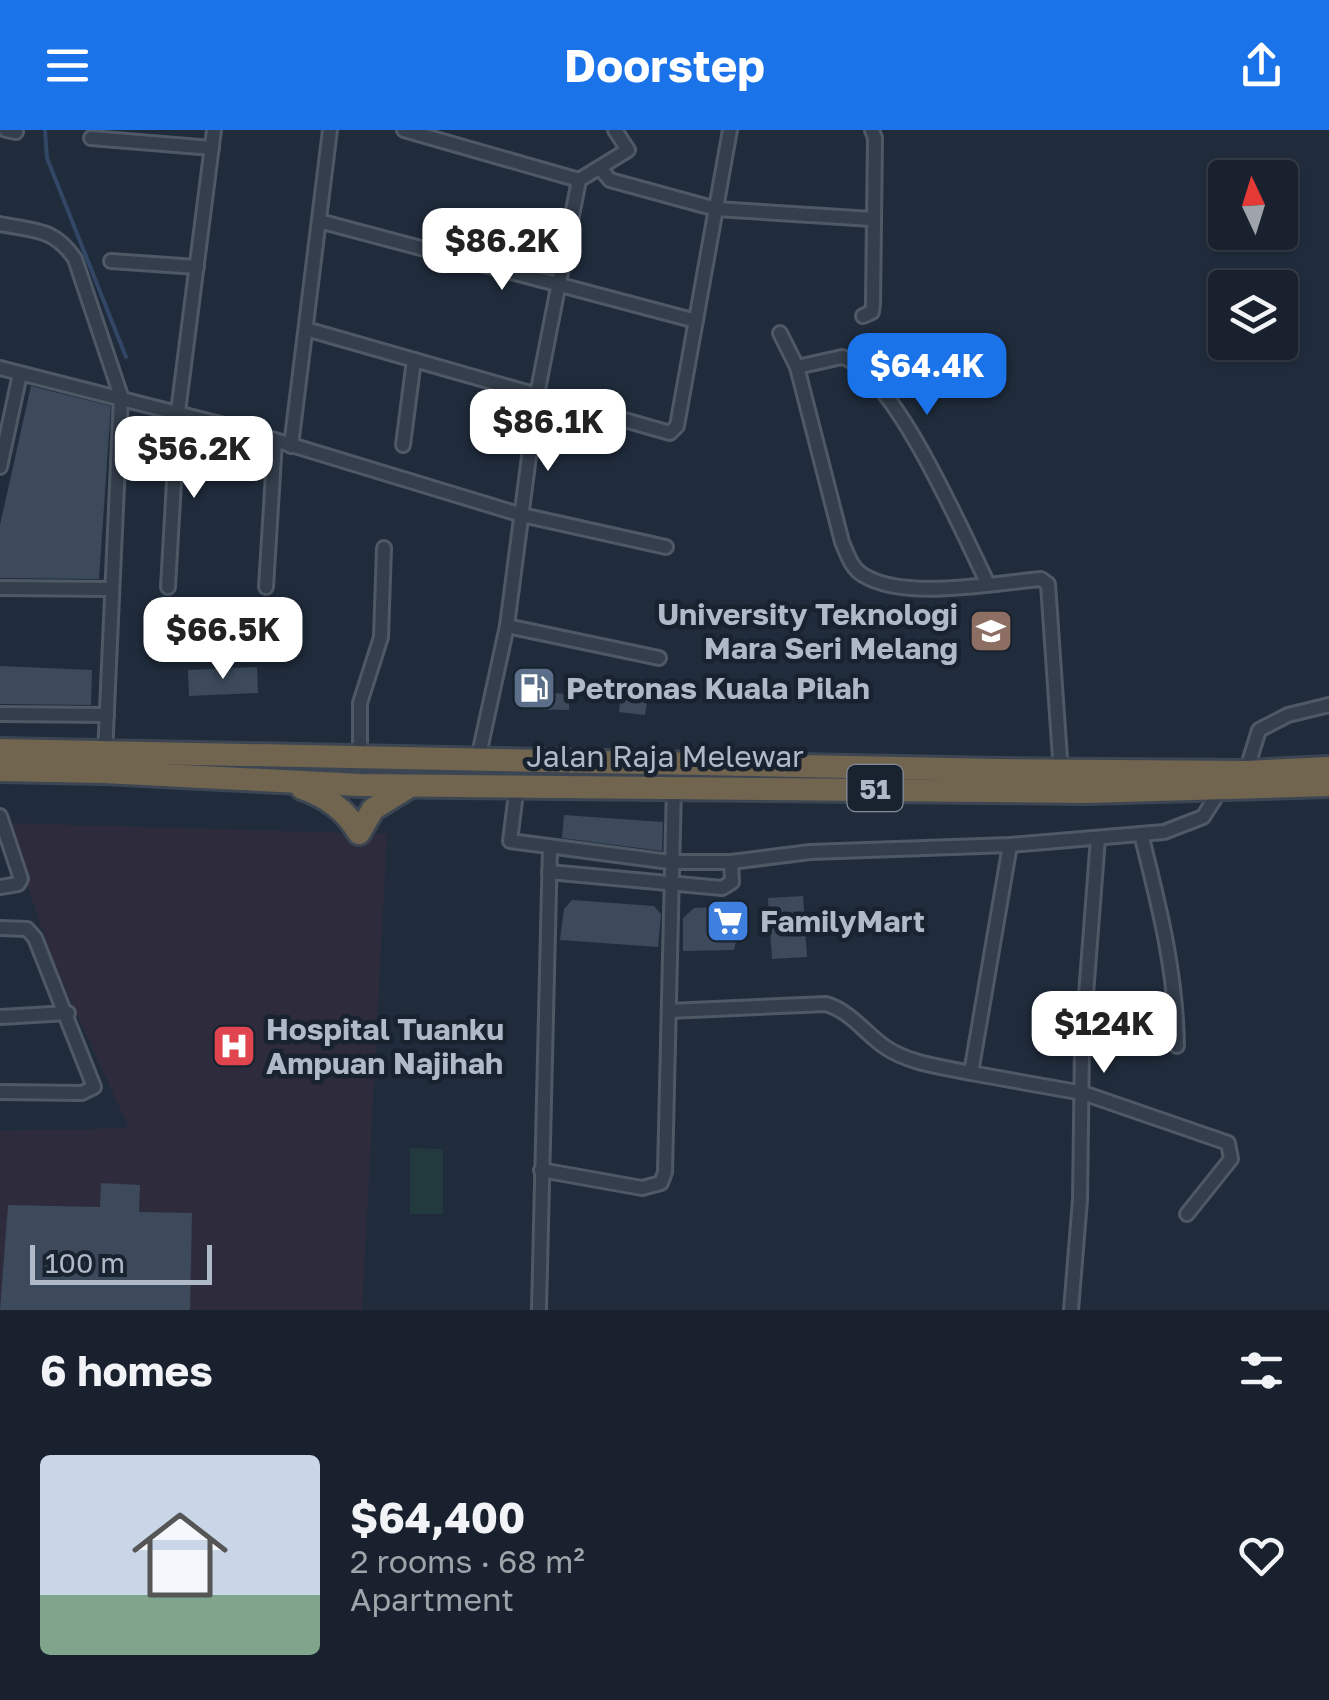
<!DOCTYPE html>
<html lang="en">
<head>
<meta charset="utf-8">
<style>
  :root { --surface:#18212d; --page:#252e39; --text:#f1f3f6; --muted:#9fa3aa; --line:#363e49; --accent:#1a73e8 }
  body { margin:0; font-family:"Golos Text",sans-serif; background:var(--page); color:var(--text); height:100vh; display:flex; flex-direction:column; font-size:38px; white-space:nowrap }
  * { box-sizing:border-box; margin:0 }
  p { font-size:32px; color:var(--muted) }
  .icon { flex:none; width:55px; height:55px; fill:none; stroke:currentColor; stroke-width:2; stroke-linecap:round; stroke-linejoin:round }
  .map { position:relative; height:1180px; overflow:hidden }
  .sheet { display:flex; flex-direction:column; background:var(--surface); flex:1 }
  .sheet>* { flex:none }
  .needle { width:65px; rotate:356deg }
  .buttons { position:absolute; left:1208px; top:30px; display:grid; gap:20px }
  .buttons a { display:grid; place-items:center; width:90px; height:90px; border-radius:10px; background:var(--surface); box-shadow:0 2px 8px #0004,0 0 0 2px var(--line); font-size:50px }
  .scale { position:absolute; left:30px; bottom:25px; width:182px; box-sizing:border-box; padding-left:10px; border:5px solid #afb9c8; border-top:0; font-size:28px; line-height:35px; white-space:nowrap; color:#afb9c8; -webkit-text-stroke:8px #192330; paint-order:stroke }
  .price { position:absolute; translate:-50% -85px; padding:0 22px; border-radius:20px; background:#fff; color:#222; font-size:32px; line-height:65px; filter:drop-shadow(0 2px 5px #0008) }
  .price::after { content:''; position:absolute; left:50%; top:60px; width:30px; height:22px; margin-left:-15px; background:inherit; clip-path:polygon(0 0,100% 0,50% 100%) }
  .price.current { background:var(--accent); color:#fff }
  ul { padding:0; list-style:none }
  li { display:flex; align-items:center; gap:30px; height:250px; padding:0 40px }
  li+li { border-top:2px solid var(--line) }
  li span { display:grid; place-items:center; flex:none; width:280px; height:200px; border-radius:10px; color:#555 }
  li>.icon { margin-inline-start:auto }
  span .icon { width:120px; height:120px; fill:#fffc; stroke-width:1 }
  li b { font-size:42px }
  h2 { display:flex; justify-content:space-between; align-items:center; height:120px; padding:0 40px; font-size:42px }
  header { display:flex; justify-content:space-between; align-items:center; height:130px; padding:0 40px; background:var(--accent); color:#fff; font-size:45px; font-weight:700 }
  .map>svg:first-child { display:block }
  .medical { fill:#2e2c3c }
  .green { fill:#223a3d }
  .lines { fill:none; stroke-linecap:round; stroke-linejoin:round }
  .stream { stroke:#324765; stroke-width:4 }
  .building { fill:#3c4a5b }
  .street-casing { stroke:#4f5966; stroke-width:18 }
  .highway-casing { stroke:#3c4653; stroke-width:28 }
  .street { stroke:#343e4c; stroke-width:12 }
  .highway { stroke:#726550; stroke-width:22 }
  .labels { text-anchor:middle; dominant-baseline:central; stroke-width:9; stroke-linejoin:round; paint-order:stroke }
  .shield { fill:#192330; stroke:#828c9a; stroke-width:2.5 }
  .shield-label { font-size:28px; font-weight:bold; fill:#afb9c8 }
  .poi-label { font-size:30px; font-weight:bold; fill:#afb9c8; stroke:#192330; text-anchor:start }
  .street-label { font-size:30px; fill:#afb9c8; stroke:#192330 }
</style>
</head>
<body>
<header><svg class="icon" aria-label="menu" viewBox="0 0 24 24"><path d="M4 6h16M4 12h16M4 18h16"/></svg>Doorstep<svg class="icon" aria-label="share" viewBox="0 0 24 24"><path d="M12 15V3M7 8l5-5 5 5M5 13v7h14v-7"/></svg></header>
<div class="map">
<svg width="1329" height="1180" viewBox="0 0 1329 1180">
  <rect width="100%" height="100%" fill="#202c3c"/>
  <polygon class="medical" points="6,693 387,704 362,1180 0,1180 0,1001 129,998 54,834"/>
  <polygon class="green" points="410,1018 443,1019 443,1084 410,1084"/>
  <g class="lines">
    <polyline class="stream" points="45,0 47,28 126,227"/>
  </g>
  <g class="building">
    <polygon points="31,256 111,276 99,449 0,448 0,395"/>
    <polygon points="0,536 92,540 91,575 0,574"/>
    <polygon points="257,537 258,563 189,566 188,540"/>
    <polygon points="533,554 551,554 551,563 569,564 569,580 520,579 521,563 533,563"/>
    <polygon points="621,561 648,564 645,585 619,582"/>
    <polygon points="564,685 663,692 662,721 562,708"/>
    <polygon points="803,766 807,827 772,829 768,768"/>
    <polygon points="572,770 654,776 661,784 658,817 560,810 564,779"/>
    <polygon points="744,776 734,820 683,821 683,788 694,778"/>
    <polygon points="101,1053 140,1055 139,1082 192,1083 190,1180 0,1180 8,1075 100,1077"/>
  </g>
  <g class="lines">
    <defs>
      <g id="street">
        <polyline points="6,0 16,2"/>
        <polyline points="404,0 579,50 628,20 615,0"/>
        <polyline points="91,8 212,18"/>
        <polyline points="600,38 610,50 716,79 872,89"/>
        <polyline points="319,91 696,191"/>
        <path d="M 0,94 C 35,101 54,98 75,129 L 121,266 L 105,624"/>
        <polyline points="111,131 197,137"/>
        <polyline points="863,186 872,182 873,174 875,8 872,0"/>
        <polyline points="306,199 670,303 677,296 730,0"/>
        <path d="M 780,203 L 797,237 L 842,412 C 847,423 851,438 863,445 C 904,471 994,453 1041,449 L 1048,454 L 1061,643"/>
        <path d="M 797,237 L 842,227 C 895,244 962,402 988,454"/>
        <polyline points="0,238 232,297 522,385 666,417"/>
        <polyline points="403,315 414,230"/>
        <polyline points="291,316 330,0"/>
        <polyline points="0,337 20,244"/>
        <polyline points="168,457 178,282 214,0"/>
        <polyline points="266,457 275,311"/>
        <polyline points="0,458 112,459"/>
        <polyline points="507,496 659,528"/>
        <polyline points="0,584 107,585"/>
        <polyline points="360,626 360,573 381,507 384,418"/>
        <polyline points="478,629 507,496 537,265 579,50"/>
        <polyline points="1246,642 1259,600 1288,585 1329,575"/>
        <polyline points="517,655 510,711 670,732 731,732 810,722 1010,715 1164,702 1203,687 1221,659"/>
        <polyline points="0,686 21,749 18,754 0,757"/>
        <path d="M 1141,704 C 1159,775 1176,842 1177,916"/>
        <polyline points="549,742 722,758 732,752 731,732"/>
        <polyline points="0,798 27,799 35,808 94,957 82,963 0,962"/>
        <path d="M 669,881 L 826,874 C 850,881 865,903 885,917 C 910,934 943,937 971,943 L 1010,715"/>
        <polyline points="0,887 68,883"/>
        <polyline points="971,943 1083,963 1228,1013 1231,1029 1187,1084"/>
        <polyline points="541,1040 642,1058 661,1053 665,1042 674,656"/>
        <polyline points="539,1180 550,717"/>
        <polyline points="1071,1180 1080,1070 1082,917 1098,708"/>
      </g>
      <g id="highway">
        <polyline points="0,620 998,640 1246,642 1329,638"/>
        <polyline points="0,640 104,642 360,655 1086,662 1329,655"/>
        <path d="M 302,658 C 327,667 345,679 359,703 L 373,679 L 407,658"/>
      </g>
    </defs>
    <use href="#street" class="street-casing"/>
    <use href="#highway" class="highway-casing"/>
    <use href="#street" class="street"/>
    <use href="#highway" class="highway"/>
  </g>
  <defs>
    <symbol id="university-square" viewBox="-11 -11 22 22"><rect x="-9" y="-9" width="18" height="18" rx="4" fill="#8d6e63" stroke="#192330"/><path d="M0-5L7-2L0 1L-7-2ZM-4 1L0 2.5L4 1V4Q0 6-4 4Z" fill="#fff"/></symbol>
    <symbol id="fuel-square" viewBox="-11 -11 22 22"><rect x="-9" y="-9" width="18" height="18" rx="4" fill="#5c6f8a" stroke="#192330"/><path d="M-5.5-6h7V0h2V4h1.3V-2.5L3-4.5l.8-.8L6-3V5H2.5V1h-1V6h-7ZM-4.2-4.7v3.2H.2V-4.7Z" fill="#fff"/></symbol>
    <symbol id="supermarket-square" viewBox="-11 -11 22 22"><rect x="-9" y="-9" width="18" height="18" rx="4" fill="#3f7fe0" stroke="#192330"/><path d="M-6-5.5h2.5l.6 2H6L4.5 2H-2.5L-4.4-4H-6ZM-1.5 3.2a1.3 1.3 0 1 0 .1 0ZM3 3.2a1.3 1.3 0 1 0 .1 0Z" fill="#fff"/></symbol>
    <symbol id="hospital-square" viewBox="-11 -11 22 22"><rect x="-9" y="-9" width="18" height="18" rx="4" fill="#e0444e" stroke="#192330"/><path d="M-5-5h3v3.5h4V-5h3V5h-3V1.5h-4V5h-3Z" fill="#fff"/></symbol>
  </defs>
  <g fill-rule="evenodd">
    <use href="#university-square" x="966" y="476" width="50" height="50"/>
    <use href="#fuel-square" x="509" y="533" width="50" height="50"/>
    <use href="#supermarket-square" x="703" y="766" width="50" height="50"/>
    <use href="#hospital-square" x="209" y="891" width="50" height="50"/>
  </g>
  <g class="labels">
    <rect class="shield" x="847.5" y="635" width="55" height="46" rx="8"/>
    <g class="shield-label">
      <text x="875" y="658">51</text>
    </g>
    <g class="poi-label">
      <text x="958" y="484" text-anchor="end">University Teknologi<tspan x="958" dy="34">Mara Seri Melang</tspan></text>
      <text x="566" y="558">Petronas Kuala Pilah</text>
      <text x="760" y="791">FamilyMart</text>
      <text x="266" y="899">Hospital Tuanku<tspan x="266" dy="34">Ampuan Najihah</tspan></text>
    </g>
    <g class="street-label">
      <text x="665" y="626">Jalan Raja Melewar</text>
    </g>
  </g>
</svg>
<div class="buttons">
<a><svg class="needle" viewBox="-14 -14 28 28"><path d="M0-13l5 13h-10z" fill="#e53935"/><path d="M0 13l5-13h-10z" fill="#9fa3aa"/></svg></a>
<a><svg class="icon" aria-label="layers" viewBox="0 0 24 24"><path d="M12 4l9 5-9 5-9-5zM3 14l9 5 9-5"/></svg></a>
</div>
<div class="scale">100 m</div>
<b class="price" style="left:502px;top:163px">$86.2K</b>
<b class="price current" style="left:927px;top:288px">$64.4K</b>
<b class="price" style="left:548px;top:344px">$86.1K</b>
<b class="price" style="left:194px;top:371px">$56.2K</b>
<b class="price" style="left:223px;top:552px">$66.5K</b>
<b class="price" style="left:1104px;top:946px">$124K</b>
</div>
<section class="sheet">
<h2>6 homes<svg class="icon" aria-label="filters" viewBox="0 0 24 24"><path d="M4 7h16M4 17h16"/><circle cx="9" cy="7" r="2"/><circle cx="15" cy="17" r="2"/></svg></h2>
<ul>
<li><span style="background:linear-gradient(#c9d6e8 70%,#7fa58c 0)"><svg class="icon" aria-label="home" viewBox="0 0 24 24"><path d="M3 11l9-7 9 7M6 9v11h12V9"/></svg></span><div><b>$64,400</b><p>2 rooms · 68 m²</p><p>Apartment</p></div><svg class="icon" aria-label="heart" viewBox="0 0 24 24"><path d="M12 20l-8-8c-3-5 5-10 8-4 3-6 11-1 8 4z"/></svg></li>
</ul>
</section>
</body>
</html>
